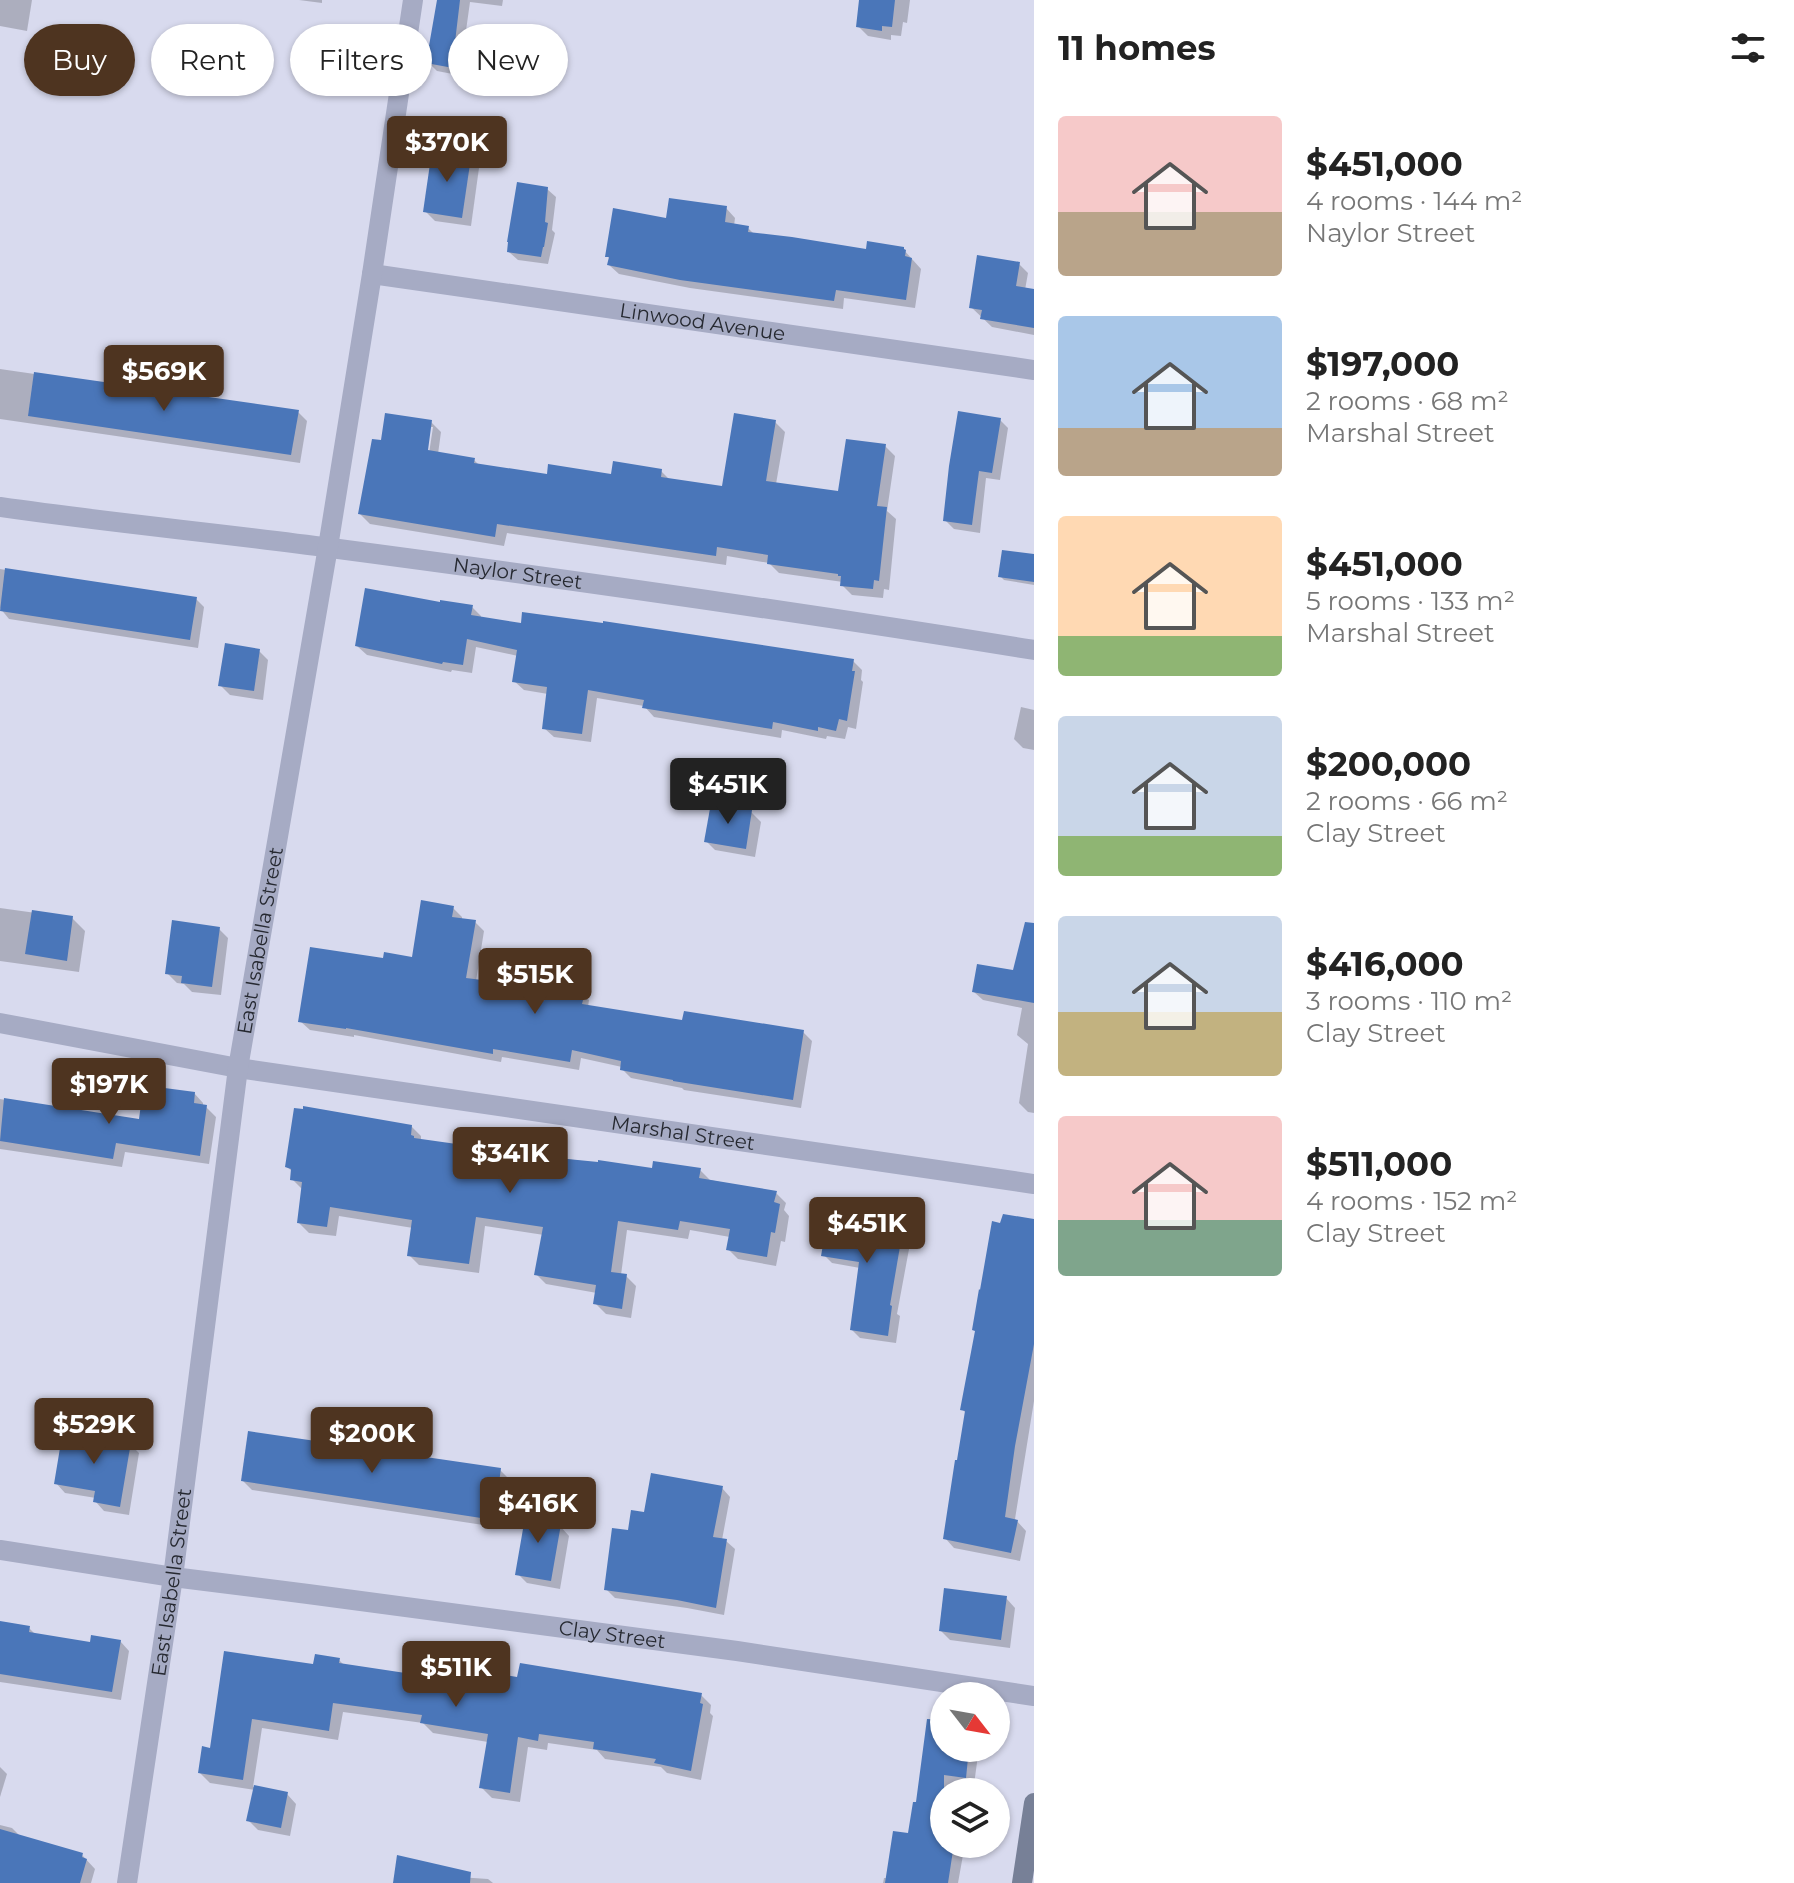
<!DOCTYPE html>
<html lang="en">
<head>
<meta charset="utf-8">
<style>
  :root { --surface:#fff; --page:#f6f6f6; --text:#222; --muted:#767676; --accent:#4e3420 }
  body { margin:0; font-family:Montserrat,sans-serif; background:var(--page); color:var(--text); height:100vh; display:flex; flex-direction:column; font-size:30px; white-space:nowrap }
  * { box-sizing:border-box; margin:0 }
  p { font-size:26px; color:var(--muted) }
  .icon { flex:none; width:44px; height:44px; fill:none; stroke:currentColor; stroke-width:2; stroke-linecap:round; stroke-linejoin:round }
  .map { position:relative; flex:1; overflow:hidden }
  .drawer { display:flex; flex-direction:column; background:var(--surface); width:760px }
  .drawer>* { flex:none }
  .hud { position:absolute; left:24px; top:24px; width:760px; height:72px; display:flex; gap:16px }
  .needle { width:52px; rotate:121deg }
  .fabs { position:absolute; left:930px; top:1682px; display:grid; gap:16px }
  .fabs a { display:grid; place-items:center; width:80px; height:80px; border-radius:50%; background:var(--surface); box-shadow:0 2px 6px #0004; font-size:40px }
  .price { position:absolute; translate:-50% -68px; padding:0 18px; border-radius:8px; background:var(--accent); color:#fff; font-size:26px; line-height:52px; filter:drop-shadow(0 2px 4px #0008) }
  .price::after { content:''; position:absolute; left:50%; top:48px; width:24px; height:18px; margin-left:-12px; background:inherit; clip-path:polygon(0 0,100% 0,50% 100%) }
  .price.active { background:#222; color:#fff }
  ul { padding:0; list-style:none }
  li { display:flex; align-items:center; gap:24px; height:200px; padding:0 24px }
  li span { display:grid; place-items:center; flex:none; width:224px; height:160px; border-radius:8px; color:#555 }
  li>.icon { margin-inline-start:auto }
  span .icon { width:96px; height:96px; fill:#fffc; stroke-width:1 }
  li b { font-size:34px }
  h2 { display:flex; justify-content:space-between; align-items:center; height:96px; padding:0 24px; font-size:34px }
  .chip { padding:0 28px; border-radius:36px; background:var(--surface); box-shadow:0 2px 6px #0004; font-size:28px; line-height:72px }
  .chip.active { background:var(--accent); color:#fff }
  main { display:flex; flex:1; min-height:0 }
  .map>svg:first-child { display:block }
  .shadow { fill:#0003; fill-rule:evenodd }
  .building { fill:#4a76b9 }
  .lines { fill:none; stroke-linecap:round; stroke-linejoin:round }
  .street { stroke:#a6abc4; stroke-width:20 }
  .secondary { stroke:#778097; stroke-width:20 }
  .labels { text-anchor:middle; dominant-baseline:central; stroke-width:8; stroke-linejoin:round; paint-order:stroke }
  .street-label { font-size:20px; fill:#262931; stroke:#e4e5f6 }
</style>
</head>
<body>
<main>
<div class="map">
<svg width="1034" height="1883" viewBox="0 0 1034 1883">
  <rect width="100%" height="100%" fill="#d8daee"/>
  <g class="shadow">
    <polygon points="0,0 32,0 27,31 0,26"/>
    <polygon points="299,0 322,0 322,3"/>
    <polygon points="438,0 503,0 502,6 470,2 464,45 488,50 497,59 494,82 437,71 428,62"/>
    <polygon points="861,0 910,0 907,23 903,22 901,36 891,35 891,40 868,36 858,26"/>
    <polygon points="470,158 479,168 471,226 435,221 425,211"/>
    <polygon points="547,189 556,197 552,230 555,233 548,264 518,260 509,252"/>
    <polygon points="726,208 735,218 734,226 748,228 755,235 867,252 903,249 921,269 915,308 844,298 843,309 690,288 619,274 609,265 610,259 607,256 667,220"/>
    <polygon points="1019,264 1028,273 1025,290 1034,291 1034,335 992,327 971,307"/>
    <polygon points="0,369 298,412 307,421 300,463 0,419"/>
    <polygon points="1000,420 1008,428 1000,480 986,478 980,533 954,529 945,520"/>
    <path d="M 431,422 L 441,432 L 438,454 L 474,460 L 480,466 L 549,476 L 612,477 L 661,471 L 671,481 L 724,489 L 775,422 L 785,432 L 776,484 L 839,494 L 885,446 L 895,456 L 887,511 L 896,519 L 889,590 L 884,589 L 883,598 L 852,595 L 842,585 L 843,582 L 779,573 L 769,563 L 727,556 L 726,565 L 507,533 L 504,546 L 370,524 L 360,514 L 382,442 ZM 429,427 L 433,427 L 428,460 L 424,460 Z"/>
    <polygon points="1034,557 1034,585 1004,580 1000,576"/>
    <polygon points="0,569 196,599 204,607 198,648 9,619 0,608"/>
    <polygon points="441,604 472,607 481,616 481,618 522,625 853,661 862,670 861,680 863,682 856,729 848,727 845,739 827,736 826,739 782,730 781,738 654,717 644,706 597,698 591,742 554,737 544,728 548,694 524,690 514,681 518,656 476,647 472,673 452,670 451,672 367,655 357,646"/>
    <polygon points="259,651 268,660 263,700 230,695 220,685"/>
    <polygon points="1021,707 1034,710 1034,750 1023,748 1014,739"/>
    <polygon points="751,812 761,822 755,857 715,850 706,841"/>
    <polygon points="0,908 72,918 85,931 79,972 0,961"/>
    <polygon points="453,908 462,917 462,920 475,922 484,931 476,981 489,983 498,992 497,997 545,1004 556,998 580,991 589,1000 588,1007 684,1022 803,1032 812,1041 801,1108 684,1090 682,1088 631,1078 622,1069 622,1067 581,1058 579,1070 502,1057 501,1062 354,1035 354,1037 310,1030 300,1021 384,960 414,959"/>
    <polygon points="1034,926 1034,1113 1028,1112 1019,1103 1028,1044 1017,1035 1022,1008 983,1000 974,992 1014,972"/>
    <polygon points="219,929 228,938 221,995 192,992 184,984 177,983 167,973"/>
    <polygon points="194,1093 203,1103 203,1107 206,1107 216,1117 209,1164 125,1152 122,1167 0,1149 0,1099 141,1122 157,1101"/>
    <polygon points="411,1126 421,1136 421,1141 507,1153 548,1148 558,1158 653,1170 700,1170 710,1180 776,1193 786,1203 784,1210 789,1216 785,1242 781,1241 776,1266 738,1259 728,1249 730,1237 690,1230 688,1239 627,1230 621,1275 626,1276 636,1286 631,1318 606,1314 596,1304 597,1293 546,1284 536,1274 544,1235 485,1226 479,1273 419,1265 409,1255 413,1228 339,1216 336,1236 309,1233 299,1223 302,1189 292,1179 293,1172 287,1167"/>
    <polygon points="1034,1221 1034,1401 1015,1519 1026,1531 1020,1561 954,1548 945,1538 967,1414 962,1409"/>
    <polygon points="903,1225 912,1233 897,1314 900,1316 896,1343 860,1338 852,1330 860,1268 832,1263 824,1255"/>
    <polygon points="130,1444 139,1453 129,1515 104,1511 95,1501 96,1498 65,1493 56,1483"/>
    <polygon points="500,1470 510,1480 503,1528 252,1490 243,1481"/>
    <polygon points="722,1488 730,1497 722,1540 726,1541 735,1549 724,1615 687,1608 615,1598 606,1589 630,1532 646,1514"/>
    <polygon points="551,1512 560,1522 560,1526 569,1536 560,1589 527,1583 518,1574"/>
    <polygon points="1006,1598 1015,1608 1010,1648 950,1640 941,1631"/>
    <polygon points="0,1624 29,1628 36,1635 92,1644 120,1641 129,1651 121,1700 0,1682"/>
    <polygon points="339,1660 345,1666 434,1680 519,1679 701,1695 711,1705 710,1713 713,1716 701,1780 667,1773 661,1767 605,1759 597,1750 548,1743 547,1750 528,1747 520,1802 492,1798 481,1787 488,1742 433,1733 423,1723 343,1712 338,1740 262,1728 253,1787 287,1794 296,1804 290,1836 258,1830 248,1820 255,1790 210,1783 200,1773 212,1750 315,1667"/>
    <polygon points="944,1733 944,1748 979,1748 973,1792 944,1792 944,1844 965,1844 958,1883 883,1883 884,1878 888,1878 910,1835 918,1805"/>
    <polygon points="0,1767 7,1774 0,1797"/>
    <polygon points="0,1825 12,1828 20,1836 82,1855 95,1869 91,1883 0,1883"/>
    <polygon points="444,1876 488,1879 493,1883 395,1883"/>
  </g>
  <g class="building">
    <polygon points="437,0 460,0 455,42 489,48 486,74 426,63"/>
    <polygon points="859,0 895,0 892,27 882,26 882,31 856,27"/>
    <polygon points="432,150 471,157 462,218 423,212"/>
    <polygon points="517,182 548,187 545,222 548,223 544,247 543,247 541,257 507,252 508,242 507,242"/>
    <polygon points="669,198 727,206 725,222 749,226 748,232 792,237 866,249 867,241 904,247 904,249 906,250 905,256 912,258 906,300 836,290 834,301 680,280 607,265 609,257 605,257 613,208 666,218"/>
    <polygon points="977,255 1020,262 1016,286 1034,289 1034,328 980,319 982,310 969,308"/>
    <polygon points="34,372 299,410 291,455 28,416"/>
    <polygon points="958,411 1001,418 992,473 979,471 972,525 943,521 949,466"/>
    <polygon points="385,413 432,420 428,450 475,458 474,463 547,474 548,464 611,474 613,461 662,469 661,477 722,486 734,413 776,420 766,481 838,491 846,439 886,444 877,506 887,507 879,581 874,580 873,589 840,586 841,576 838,576 838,574 767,564 768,555 717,547 716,556 497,524 495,537 358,514 372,439 381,440"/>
    <polygon points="1002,550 1034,554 1034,582 998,577"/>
    <polygon points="5,568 197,597 190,640 0,611"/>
    <polygon points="365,588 440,602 440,600 473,605 471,615 521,623 522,612 603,623 603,621 854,659 852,671 855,671 847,721 839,719 836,731 818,727 818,731 773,722 772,729 642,708 644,700 588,690 582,734 542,729 547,687 512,682 517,650 467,639 463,665 443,662 442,664 355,646"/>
    <polygon points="225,643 260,649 254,691 218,686"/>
    <polygon points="711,803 752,810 746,849 704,842"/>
    <polygon points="421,900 454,906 452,917 476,920 466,978 490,981 488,994 544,1001 545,993 554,995 556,985 581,989 579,1000 583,1000 582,1004 682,1020 684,1011 804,1030 793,1100 673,1081 673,1080 620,1070 621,1061 572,1050 570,1062 493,1049 493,1054 346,1028 346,1029 298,1022 310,947 383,958 384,952 412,957"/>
    <polygon points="32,910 73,916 67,961 25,954"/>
    <polygon points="172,920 220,927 212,987 181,983 182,976 165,974"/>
    <polygon points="1025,922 1034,923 1034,1003 972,992 977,964 1013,970"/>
    <polygon points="157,1087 195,1092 194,1103 207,1105 200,1156 116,1143 113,1159 0,1141 4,1098 139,1119 142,1097 155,1099"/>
    <polygon points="303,1106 412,1125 411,1135 414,1136 414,1138 506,1151 507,1140 549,1147 547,1157 598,1162 598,1160 652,1168 653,1161 701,1168 699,1178 777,1191 774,1202 780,1204 775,1233 771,1232 767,1257 726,1250 730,1229 680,1221 678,1230 618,1221 611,1272 627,1274 622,1309 593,1304 596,1285 534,1275 543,1227 476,1217 469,1264 407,1256 412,1220 330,1207 327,1227 297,1223 302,1182 290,1180 291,1169 285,1167 294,1108 303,1109"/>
    <polygon points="829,1211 904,1223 890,1305 892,1306 888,1336 850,1330 859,1262 821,1256"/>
    <polygon points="1003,1214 1034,1219 1034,1344 1015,1446 1005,1517 1018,1520 1011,1553 943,1539 955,1460 957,1460 965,1411 960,1410 975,1331 972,1330 979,1289 980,1290 992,1221 1000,1223"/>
    <polygon points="63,1430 131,1442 120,1507 93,1502 95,1491 54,1484"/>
    <polygon points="248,1431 501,1468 494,1520 241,1481"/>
    <polygon points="651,1473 723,1486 713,1537 727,1539 716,1608 677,1600 604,1590 612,1528 628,1530 631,1510 644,1512"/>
    <polygon points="527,1506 552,1510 550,1522 561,1524 551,1581 515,1575"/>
    <polygon points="944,1588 1007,1596 1001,1640 939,1631"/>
    <polygon points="0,1621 30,1626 29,1632 90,1642 91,1635 121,1640 112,1692 0,1674"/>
    <polygon points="224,1651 313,1664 315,1654 340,1658 339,1663 432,1677 434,1664 517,1677 520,1663 702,1693 700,1703 703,1704 691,1771 654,1763 656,1759 593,1749 594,1742 539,1734 538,1741 518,1737 510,1793 479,1788 488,1734 420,1723 422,1715 333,1703 329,1731 252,1719 243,1780 198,1773 202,1746 210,1748"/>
    <polygon points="927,1719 944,1720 944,1748 969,1748 966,1778 944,1775 944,1844 954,1844 948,1883 885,1883 893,1831 908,1833 913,1802 916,1802"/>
    <polygon points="254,1785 288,1792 281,1828 246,1821"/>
    <polygon points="0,1829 83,1853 82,1857 87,1859 80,1883 0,1883"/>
    <polygon points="397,1855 471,1872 470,1883 393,1883"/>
  </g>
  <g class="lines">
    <g class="street">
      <path id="s1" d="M 372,274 L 1034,370"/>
      <path id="s2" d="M 0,507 C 110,523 221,533 331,548 C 566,579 800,612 1034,650"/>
      <path id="s3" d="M 0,1023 L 238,1068 L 1034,1184"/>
      <path id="s4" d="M 0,1550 L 173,1577 L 308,1594 L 737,1651 L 1034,1696"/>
      <path id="s5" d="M 127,1883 L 173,1577 L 238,1068 L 328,547 L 372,274 L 413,0"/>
    </g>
    <polyline class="secondary" points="1022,1883 1034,1803"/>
  </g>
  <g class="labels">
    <g class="street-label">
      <text stroke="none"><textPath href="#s1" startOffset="334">Linwood Avenue</textPath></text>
      <text stroke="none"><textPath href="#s2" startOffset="522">Naylor Street</textPath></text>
      <text stroke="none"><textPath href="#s5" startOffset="952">East Isabella Street</textPath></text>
      <text stroke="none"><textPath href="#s3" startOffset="692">Marshal Street</textPath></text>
      <text stroke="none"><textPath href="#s5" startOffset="304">East Isabella Street</textPath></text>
      <text stroke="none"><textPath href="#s4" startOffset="618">Clay Street</textPath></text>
    </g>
  </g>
</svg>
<div class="fabs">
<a><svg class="needle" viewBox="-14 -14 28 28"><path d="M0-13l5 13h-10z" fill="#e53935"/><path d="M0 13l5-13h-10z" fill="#767676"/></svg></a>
<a><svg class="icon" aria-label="layers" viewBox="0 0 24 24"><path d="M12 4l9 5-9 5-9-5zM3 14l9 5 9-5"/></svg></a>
</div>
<b class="price" style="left:447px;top:184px">$370K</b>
<b class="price" style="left:164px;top:413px">$569K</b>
<b class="price active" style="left:728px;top:826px">$451K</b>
<b class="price" style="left:535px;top:1016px">$515K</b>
<b class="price" style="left:109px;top:1126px">$197K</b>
<b class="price" style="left:510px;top:1195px">$341K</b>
<b class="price" style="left:867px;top:1265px">$451K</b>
<b class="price" style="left:94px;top:1466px">$529K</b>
<b class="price" style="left:372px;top:1475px">$200K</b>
<b class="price" style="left:538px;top:1545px">$416K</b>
<b class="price" style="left:456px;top:1709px">$511K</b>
<div class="hud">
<a class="chip active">Buy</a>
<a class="chip">Rent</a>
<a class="chip">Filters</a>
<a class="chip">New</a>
</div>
</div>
<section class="drawer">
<h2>11 homes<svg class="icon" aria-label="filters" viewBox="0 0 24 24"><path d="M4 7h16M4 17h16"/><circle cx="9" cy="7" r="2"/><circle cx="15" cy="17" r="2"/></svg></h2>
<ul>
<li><span style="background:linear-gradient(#f6c9c9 60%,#b9a48a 0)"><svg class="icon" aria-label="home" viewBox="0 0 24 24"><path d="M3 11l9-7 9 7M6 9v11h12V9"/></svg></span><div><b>$451,000</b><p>4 rooms · 144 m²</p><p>Naylor Street</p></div></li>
<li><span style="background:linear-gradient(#a9c7e8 70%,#b9a48a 0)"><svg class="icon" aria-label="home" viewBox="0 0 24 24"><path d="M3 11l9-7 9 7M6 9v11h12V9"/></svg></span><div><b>$197,000</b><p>2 rooms · 68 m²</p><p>Marshal Street</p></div></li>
<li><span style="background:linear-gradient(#ffd9b3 75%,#8fb573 0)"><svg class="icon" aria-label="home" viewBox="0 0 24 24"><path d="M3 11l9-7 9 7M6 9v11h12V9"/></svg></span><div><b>$451,000</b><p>5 rooms · 133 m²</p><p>Marshal Street</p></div></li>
<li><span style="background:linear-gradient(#c9d6e8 75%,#8fb573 0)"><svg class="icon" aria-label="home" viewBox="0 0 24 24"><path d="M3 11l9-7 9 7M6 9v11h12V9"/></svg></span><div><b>$200,000</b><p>2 rooms · 66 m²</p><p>Clay Street</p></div></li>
<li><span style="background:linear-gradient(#c9d6e8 60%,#c2b280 0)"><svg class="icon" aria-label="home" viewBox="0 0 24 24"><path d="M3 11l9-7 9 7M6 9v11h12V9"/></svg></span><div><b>$416,000</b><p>3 rooms · 110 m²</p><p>Clay Street</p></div></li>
<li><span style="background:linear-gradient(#f6c9c9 65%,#7fa58c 0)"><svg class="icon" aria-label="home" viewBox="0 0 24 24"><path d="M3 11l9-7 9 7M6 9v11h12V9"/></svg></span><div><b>$511,000</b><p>4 rooms · 152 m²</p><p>Clay Street</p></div></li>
</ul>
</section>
</main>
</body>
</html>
